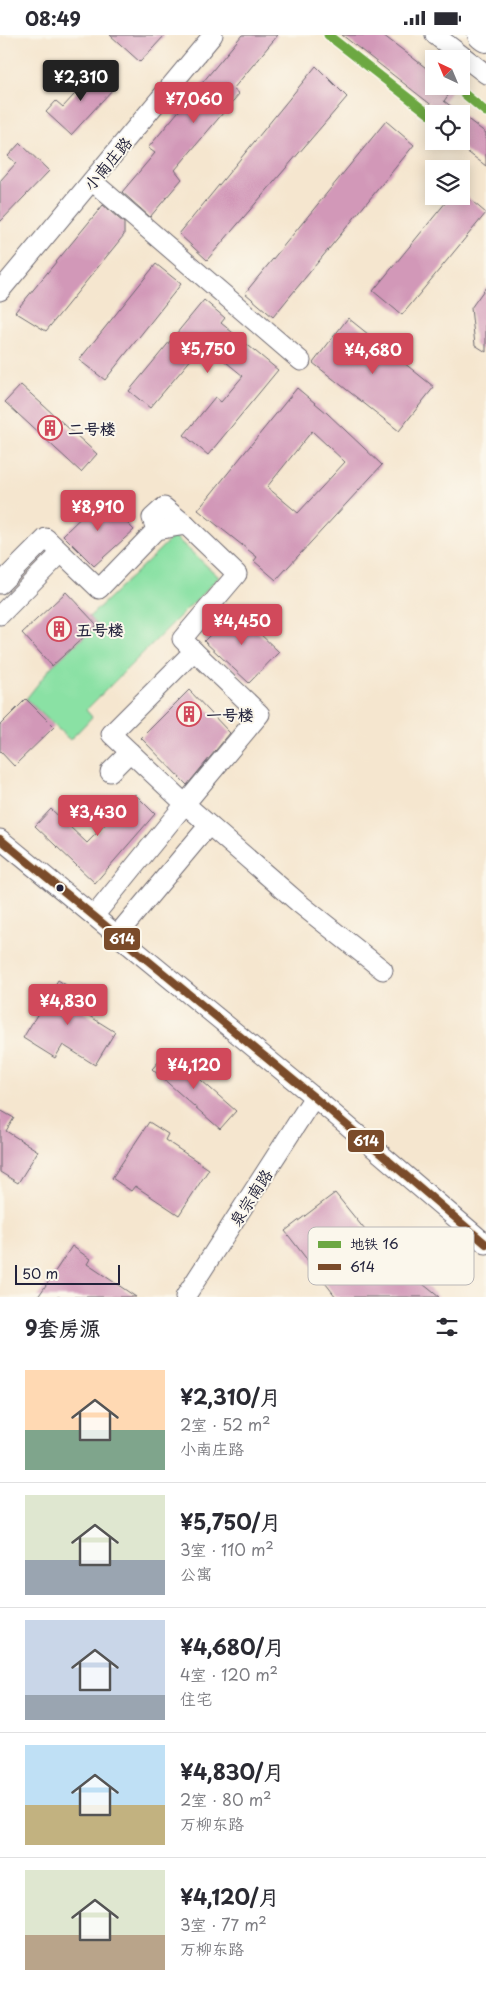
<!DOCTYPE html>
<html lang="zh">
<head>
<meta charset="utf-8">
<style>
  :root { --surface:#fff; --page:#f2f2f3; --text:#2b2b33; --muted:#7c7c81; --line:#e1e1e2; --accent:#d1495b }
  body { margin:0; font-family:"Playpen Sans","LXGW WenKai TC",sans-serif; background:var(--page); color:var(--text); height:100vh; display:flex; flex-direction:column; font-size:19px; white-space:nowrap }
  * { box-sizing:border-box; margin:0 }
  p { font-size:16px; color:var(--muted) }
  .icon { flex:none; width:28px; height:28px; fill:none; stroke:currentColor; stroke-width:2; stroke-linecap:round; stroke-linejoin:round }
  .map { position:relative; height:1262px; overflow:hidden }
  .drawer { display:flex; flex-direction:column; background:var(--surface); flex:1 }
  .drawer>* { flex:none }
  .needle { width:32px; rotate:316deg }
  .tools { position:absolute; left:425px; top:15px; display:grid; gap:10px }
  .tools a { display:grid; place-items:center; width:45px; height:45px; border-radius:0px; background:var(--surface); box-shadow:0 2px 12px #0003; font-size:25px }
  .scale { position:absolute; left:15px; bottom:12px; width:105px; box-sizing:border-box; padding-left:5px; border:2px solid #22223b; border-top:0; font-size:14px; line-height:18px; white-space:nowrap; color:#22223b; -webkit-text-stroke:4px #fbf7ec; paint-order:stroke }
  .price { position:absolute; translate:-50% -42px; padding:0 11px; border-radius:5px; background:var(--accent); color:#fff; font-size:16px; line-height:32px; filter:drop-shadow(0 1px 2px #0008) }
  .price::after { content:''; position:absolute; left:50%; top:30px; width:15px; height:11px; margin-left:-8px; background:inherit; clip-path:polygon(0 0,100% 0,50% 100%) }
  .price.current { background:#222; color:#fff }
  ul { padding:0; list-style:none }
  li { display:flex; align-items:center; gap:15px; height:125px; padding:0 25px }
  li+li { border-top:1px solid var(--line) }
  li span { display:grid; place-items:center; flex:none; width:140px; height:100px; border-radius:0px; color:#555 }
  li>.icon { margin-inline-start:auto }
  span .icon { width:60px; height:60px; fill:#fffc; stroke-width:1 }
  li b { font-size:21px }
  h2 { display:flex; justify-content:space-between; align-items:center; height:60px; padding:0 25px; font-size:21px }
  .status { display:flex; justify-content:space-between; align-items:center; height:35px; padding:0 25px; background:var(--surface); direction:ltr }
  .status svg { height:14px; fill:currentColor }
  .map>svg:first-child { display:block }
  .green { fill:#8ae1a4; stroke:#568270 }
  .building { fill:#d298b8; fill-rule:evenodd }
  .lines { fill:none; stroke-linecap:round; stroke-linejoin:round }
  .minor-casing { stroke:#6c676f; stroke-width:21 }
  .highway-casing { stroke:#6c676f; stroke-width:30 }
  .minor { stroke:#fff; stroke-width:19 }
  .highway { stroke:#fff; stroke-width:28 }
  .bus-1-casing { stroke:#fbf7ec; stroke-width:11 }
  .bus-1 { stroke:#7a4b2a; stroke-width:8 }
  .metro-1-casing { stroke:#fbf7ec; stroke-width:12 }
  .metro-1 { stroke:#6da843; stroke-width:9 }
  .bus-dot { fill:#22223b; stroke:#fbf7ec; stroke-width:2 }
  .labels { text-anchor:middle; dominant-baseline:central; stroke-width:4; stroke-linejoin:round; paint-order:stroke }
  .street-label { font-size:16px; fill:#22223b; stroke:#fbf7ec }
  .poi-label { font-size:16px; font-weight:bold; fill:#22223b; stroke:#fbf7ec; text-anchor:start }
  .key { fill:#fbf7ec; stroke:#bab7b7; stroke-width:1 }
  .key-label { font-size:14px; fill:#22223b }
  .line-badge { stroke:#fbf7ec; stroke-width:2 }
  .badge-label { font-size:14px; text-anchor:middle; font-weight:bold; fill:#fff }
</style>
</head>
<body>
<div class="status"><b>08:49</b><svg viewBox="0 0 49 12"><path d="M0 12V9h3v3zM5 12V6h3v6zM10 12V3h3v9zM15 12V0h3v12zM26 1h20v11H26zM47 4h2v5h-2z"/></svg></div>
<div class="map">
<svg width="486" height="1262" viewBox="0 0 486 1262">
  <rect width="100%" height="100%" fill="#fbf7ec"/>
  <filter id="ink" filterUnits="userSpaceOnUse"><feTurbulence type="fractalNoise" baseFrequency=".02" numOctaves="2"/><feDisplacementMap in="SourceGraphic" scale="10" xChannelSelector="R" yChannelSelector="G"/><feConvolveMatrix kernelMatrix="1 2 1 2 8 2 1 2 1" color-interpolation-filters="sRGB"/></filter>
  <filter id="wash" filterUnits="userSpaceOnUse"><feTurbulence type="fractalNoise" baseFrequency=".0096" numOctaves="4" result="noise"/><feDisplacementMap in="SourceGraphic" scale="20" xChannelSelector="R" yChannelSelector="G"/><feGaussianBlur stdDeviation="1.12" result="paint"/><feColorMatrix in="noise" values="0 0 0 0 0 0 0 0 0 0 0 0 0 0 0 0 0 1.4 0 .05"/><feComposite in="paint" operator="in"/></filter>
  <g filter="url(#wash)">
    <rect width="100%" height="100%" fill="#f5e6cf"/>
    <polygon class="green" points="174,501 219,542 86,675 92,682 70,705 26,664 52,631 97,590 89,582"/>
    <g id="blocks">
      <g class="building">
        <polygon points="110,0 165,0 140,27"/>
        <polygon points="242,0 278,0 233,54 239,59 175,135 182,144 150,182 122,157 155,118 148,113"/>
        <polygon points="342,0 383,0 434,39 434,51 455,51 444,66 461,79 443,79"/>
        <polygon points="88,31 113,54 71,100 46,77 56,66 63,72 84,49 77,43"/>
        <polygon points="316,31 347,62 207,225 179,199"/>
        <polygon points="461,79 486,98 486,131 461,112"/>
        <polygon points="386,86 414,110 273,282 245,258"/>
        <polygon points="20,108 49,136 0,187 0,146 16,128 8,121"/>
        <polygon points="451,161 466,161 486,178 402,280 373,256"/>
        <polygon points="103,170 124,188 124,200 46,296 15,277"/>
        <polygon points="156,229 181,249 105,345 79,325"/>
        <polygon points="486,252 486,317 475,310 471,273"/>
        <polygon points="204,265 225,283 221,288 278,335 208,420 184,400 215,362 221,367 243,341 204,309 150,373 129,356"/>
        <polygon points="348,283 434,352 399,396 313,328"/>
        <polygon points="21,350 97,419 81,437 5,367"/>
        <path d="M 297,353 L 327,378 L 382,430 L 276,545 L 254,526 L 257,522 L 198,475 ZM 312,396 L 345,427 L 298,478 L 267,452 Z"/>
        <polygon points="102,462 134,495 94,531 63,500"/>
        <polygon points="66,557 97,590 52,631 22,598"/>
        <polygon points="235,575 279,617 249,648 204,606"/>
        <polygon points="189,655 230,698 187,750 141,703"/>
        <polygon points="26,664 54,692 14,731 0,716 0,690"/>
        <polygon points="135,759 155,779 95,848 35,791 51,774 87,808"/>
        <polygon points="58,945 90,965 83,977 115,997 95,1030 63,1010 55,1023 23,1003"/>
        <polygon points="168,1016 236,1076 220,1094 152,1034"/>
        <polygon points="0,1075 14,1083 6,1096 38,1116 18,1148 0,1137"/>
        <polygon points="149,1087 168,1099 165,1105 209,1134 179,1180 135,1151 131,1156 112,1143"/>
        <polygon points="335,1158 382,1216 439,1262 336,1262 285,1196"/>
        <polygon points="72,1211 90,1224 87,1229 136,1262 38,1262"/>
      </g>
    </g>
  </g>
  <g filter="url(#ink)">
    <use href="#blocks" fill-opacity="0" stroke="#6c676f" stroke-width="1"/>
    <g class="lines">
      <defs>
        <g id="minor">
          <polyline points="435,0 486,39"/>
          <polyline points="92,146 301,326"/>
          <polyline points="0,256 213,0"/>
          <polyline points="156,495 152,483 164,472 186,490"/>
          <polyline points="0,549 46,503 99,554 156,495 186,490 237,539 182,604 194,616 111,699 185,769 94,881"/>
          <polyline points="0,580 61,518"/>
          <polyline points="194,616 260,679 185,769 300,869 383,935"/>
          <polyline points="110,737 130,717"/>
          <polyline points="0,804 314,1062 486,1209"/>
          <polyline points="117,900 209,790"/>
          <polyline points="185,1262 314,1062"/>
        </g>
        <polyline id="highway" points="482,0 486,3"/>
      </defs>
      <use href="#minor" class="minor-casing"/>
      <use href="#highway" class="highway-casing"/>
      <use href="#minor" class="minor"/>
      <use href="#highway" class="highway"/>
      <defs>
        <polyline id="bus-1" points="0,804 314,1062 486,1209"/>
      </defs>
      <use href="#bus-1" class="bus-1-casing"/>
      <use href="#bus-1" class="bus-1"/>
      <defs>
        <g id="metro-1">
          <polyline points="328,0 434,83"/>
          <polyline points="455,51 486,77"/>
        </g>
      </defs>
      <use href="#metro-1" class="metro-1-casing"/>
      <use href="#metro-1" class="metro-1"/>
    </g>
  </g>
  <defs>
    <symbol id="building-ring" viewBox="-11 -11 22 22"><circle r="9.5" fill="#fbf7ec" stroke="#d1495b" stroke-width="1.5"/><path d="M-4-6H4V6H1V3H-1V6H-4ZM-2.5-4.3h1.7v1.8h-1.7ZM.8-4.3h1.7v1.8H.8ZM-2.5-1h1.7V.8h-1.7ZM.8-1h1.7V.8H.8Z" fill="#d1495b"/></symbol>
  </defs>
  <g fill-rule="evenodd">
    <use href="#building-ring" x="36" y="379" width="28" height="28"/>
    <use href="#building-ring" x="45" y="580" width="28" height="28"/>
    <use href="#building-ring" x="175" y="665" width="28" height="28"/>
  </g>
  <circle class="bus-dot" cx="60" cy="853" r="4.5"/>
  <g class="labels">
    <g class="street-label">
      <text transform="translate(107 128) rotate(-50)">小南庄路</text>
      <text transform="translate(250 1162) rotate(-57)">泉宗南路</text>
    </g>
    <g class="poi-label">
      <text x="68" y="393">二号楼</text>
      <text x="76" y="594">五号楼</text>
      <text x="206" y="679">一号楼</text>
    </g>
  </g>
  <rect x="308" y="1192" width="166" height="58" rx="8" class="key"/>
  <rect x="318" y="1206" width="23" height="7" fill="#6da843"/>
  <rect x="318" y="1229" width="23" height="6" fill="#7a4b2a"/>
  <g class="key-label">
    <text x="350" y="1214">地铁 16</text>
    <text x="350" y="1237">614</text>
  </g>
  <g class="line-badge">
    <rect x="103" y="892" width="38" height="24" rx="5" fill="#7a4b2a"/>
    <rect x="347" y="1094" width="38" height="24" rx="5" fill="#7a4b2a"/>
  </g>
  <g class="badge-label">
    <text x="122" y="909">614</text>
    <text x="366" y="1111">614</text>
  </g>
</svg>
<div class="tools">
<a><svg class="needle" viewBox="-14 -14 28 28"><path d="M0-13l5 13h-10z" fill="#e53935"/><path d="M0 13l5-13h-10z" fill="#7c7c81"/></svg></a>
<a><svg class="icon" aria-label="locate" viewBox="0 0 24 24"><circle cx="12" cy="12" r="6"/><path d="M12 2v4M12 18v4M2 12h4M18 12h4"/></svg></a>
<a><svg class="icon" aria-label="layers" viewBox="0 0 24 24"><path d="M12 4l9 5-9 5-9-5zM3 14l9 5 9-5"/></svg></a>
</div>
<div class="scale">50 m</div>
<b class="price current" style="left:81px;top:67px">¥2,310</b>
<b class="price" style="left:194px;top:89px">¥7,060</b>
<b class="price" style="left:208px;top:339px">¥5,750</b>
<b class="price" style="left:373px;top:340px">¥4,680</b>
<b class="price" style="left:98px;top:497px">¥8,910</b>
<b class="price" style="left:242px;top:611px">¥4,450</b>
<b class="price" style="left:98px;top:802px">¥3,430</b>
<b class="price" style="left:68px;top:991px">¥4,830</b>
<b class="price" style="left:194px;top:1055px">¥4,120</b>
</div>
<section class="drawer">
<h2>9套房源<svg class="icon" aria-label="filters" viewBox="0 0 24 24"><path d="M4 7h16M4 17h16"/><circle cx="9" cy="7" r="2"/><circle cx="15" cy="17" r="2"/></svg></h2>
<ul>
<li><span style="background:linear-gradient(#ffd9b3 60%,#7fa58c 0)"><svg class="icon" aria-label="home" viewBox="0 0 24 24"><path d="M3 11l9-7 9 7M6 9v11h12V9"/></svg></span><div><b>¥2,310/月</b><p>2室 · 52 m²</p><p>小南庄路</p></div></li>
<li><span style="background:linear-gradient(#dfe7d0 65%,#9aa5b1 0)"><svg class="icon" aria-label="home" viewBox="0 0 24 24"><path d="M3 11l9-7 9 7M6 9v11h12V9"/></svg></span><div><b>¥5,750/月</b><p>3室 · 110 m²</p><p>公寓</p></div></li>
<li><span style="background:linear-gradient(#c9d6e8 75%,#9aa5b1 0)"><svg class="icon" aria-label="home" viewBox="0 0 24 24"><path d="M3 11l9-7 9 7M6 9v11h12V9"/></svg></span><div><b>¥4,680/月</b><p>4室 · 120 m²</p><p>住宅</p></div></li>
<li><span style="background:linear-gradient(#bfe0f5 60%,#c2b280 0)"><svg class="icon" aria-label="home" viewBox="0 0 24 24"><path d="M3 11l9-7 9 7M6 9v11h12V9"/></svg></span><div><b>¥4,830/月</b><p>2室 · 80 m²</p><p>万柳东路</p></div></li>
<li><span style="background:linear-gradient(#dfe7d0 65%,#b9a48a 0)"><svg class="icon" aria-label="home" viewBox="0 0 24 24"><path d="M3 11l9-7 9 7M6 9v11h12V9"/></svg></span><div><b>¥4,120/月</b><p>3室 · 77 m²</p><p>万柳东路</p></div></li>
</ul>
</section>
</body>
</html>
